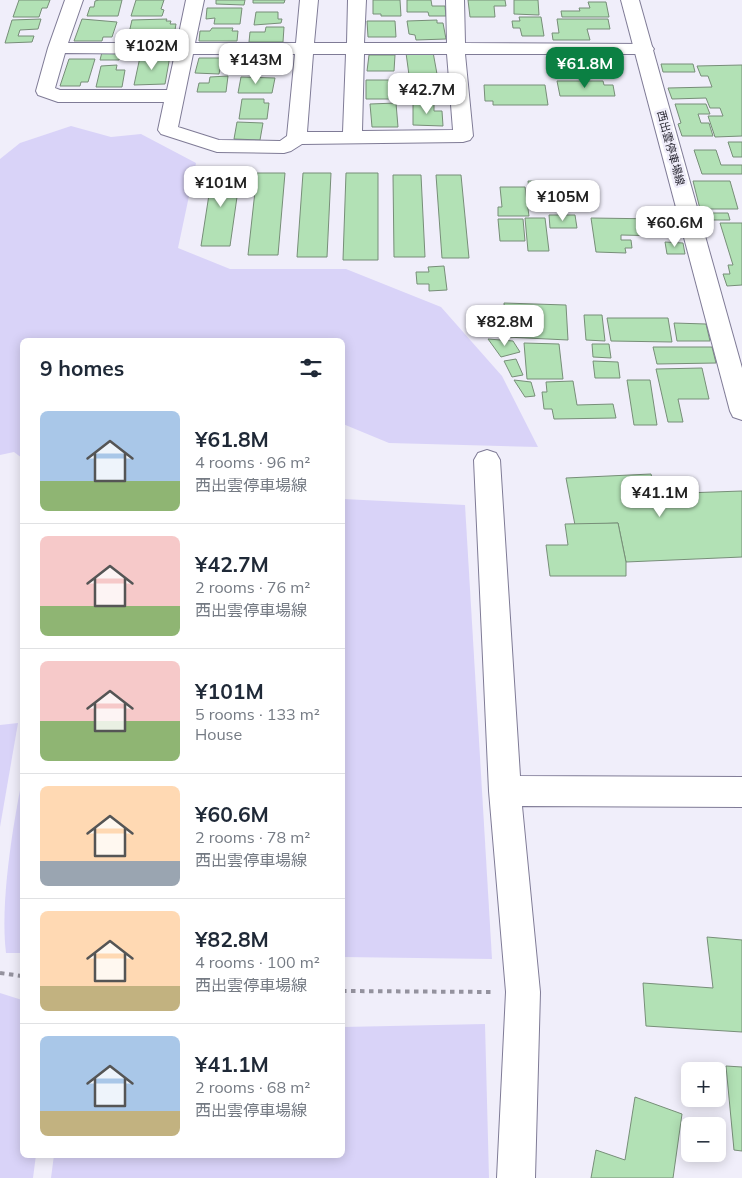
<!DOCTYPE html>
<html lang="en">
<head>
<meta charset="utf-8">
<style>
  :root { --surface:#fff; --page:#f2f2f3; --text:#1f2937; --muted:#747a83; --line:#e0e1e3; --accent:#0b8043 }
  body { margin:0; font-family:Mulish,"Noto Sans JP",sans-serif; background:var(--page); color:var(--text); height:100vh; display:flex; flex-direction:column; font-size:19px; white-space:nowrap }
  * { box-sizing:border-box; margin:0 }
  p { font-size:16px; color:var(--muted) }
  .icon { flex:none; width:28px; height:28px; fill:none; stroke:currentColor; stroke-width:2; stroke-linecap:round; stroke-linejoin:round }
  .map { position:relative; flex:1; overflow:hidden }
  .side { position:absolute; left:20px; top:338px; width:325px; height:820px; display:flex; flex-direction:column; background:var(--surface); border-radius:8px; box-shadow:0 2px 12px #0003 }
  .side>* { flex:none }
  .buttons { position:absolute; left:681px; top:1062px; display:grid; gap:10px }
  .buttons a { display:grid; place-items:center; width:45px; height:45px; border-radius:8px; background:var(--surface); box-shadow:0 2px 12px #0003; font-size:25px }
  .price { position:absolute; translate:-50% -42px; padding:0 11px; border-radius:10px; background:#fff; color:#222; font-size:16px; line-height:32px; filter:drop-shadow(0 1px 2px #0008) }
  .price::after { content:''; position:absolute; left:50%; top:30px; width:15px; height:11px; margin-left:-8px; background:inherit; clip-path:polygon(0 0,100% 0,50% 100%) }
  .price.active { background:var(--accent); color:#fff }
  ul { padding:0; list-style:none }
  li { display:flex; align-items:center; gap:15px; height:125px; padding:0 20px }
  li+li { border-top:1px solid var(--line) }
  li span { display:grid; place-items:center; flex:none; width:140px; height:100px; border-radius:8px; color:#555 }
  li>.icon { margin-inline-start:auto }
  span .icon { width:60px; height:60px; fill:#fffc; stroke-width:1 }
  li b { font-size:21px }
  h2 { display:flex; justify-content:space-between; align-items:center; height:60px; padding:0 20px; font-size:21px }
  .map>svg:first-child { display:block }
  .green { fill:#d9d3f8 }
  .building { fill:#b2e1b5; stroke:#778e78 }
  .lines { fill:none; stroke-linecap:round; stroke-linejoin:round }
  .minor-casing { stroke:#7f7b96; stroke-width:2 }
  .secondary-casing { stroke:#7f7b96; stroke-width:2 }
  .path { stroke:#94929e; stroke-width:4; stroke-dasharray:4.5 4.5; stroke-linecap:butt }
  .minor { fill:#fff; fill-rule:evenodd }
  .secondary { fill:#fff; fill-rule:evenodd }
  .labels { text-anchor:middle; dominant-baseline:central; stroke-width:5; stroke-linejoin:round; paint-order:stroke }
  .far-street-label { font-size:11px; fill:#262530; stroke:#f0eefa }
</style>
</head>
<body>
<div class="map">
<svg width="742" height="1178" viewBox="0 0 742 1178">
  <rect width="100%" height="100%" fill="#f0eefa"/>
  <g class="green">
    <polygon points="71,126 111,137 141,134 196,163 178,248 230,269 346,269 441,307 502,376 538,447 389,443 343,424 342,340 22,340 22,458 14,452 0,455 0,159 20,143"/>
    <polygon points="343,499 465,505 492,959 343,957"/>
    <polygon points="18,723 0,827 0,725"/>
    <path d="M 22,780 L 22,953 L 6,953 C 0,905 12,830 22,780 Z"/>
    <polygon points="0,993 22,1000 22,1155 36,1155 33,1178 0,1178"/>
    <polygon points="485,1024 489,1178 51,1178 54,1155 342,1155 343,1027"/>
  </g>
  <g class="building">
    <polygon points="19,0 50,0 47,8 42,8 39,17 13,17"/>
    <polygon points="99,0 122,0 118,16 87,16 90,7 94,7 95,1"/>
    <polygon points="136,0 164,0 161,9 164,10 162,16 131,16"/>
    <polygon points="216,0 245,0 244,5 216,4"/>
    <polygon points="253,0 285,0 284,3 253,3"/>
    <polygon points="373,0 400,0 401,16 381,16 381,14 373,14"/>
    <polygon points="407,0 431,0 432,6 445,6 446,16 429,16 428,12 407,12"/>
    <polygon points="468,0 505,0 506,6 494,6 495,17 470,17"/>
    <polygon points="514,0 538,0 539,15 514,14"/>
    <polygon points="588,2 606,2 609,17 562,17 561,11 580,11 579,8 590,8"/>
    <polygon points="207,8 242,8 240,24 214,24 215,18 206,19"/>
    <polygon points="256,12 278,12 278,19 282,19 281,23 254,25"/>
    <polygon points="519,17 541,17 544,36 522,36 520,28 513,28 512,21 520,21"/>
    <polygon points="41,19 38,29 20,30 18,36 34,36 32,42 5,43 12,20"/>
    <polygon points="82,19 117,22 112,37 103,37 102,41 74,41"/>
    <polygon points="167,19 166,21 171,21 170,24 176,24 173,42 150,42 151,36 143,36 144,33 129,33 132,20"/>
    <polygon points="557,19 608,19 610,29 587,29 590,40 553,40 552,33 559,33"/>
    <polygon points="437,20 437,23 443,23 446,39 416,40 415,35 409,34 407,21"/>
    <polygon points="367,21 395,21 396,37 368,37"/>
    <polygon points="266,27 284,27 283,42 249,42 250,32 265,32"/>
    <polygon points="212,28 233,28 232,31 238,31 237,41 199,41 200,31 210,31"/>
    <polygon points="102,52 121,52 119,60 100,60"/>
    <polygon points="433,52 437,74 409,75 406,53"/>
    <polygon points="266,53 287,54 286,62 267,62 265,71 241,71 244,55 265,56"/>
    <polygon points="369,55 395,55 394,71 367,71"/>
    <polygon points="170,56 165,84 134,85 140,57"/>
    <polygon points="199,58 222,58 219,74 195,73"/>
    <polygon points="69,59 95,59 88,82 81,82 80,86 60,86"/>
    <polygon points="661,64 693,64 695,72 663,72"/>
    <polygon points="117,65 116,70 125,70 122,87 96,87 101,66"/>
    <polygon points="742,65 742,136 715,137 708,116 723,116 720,108 710,108 706,98 672,99 668,88 712,87 708,76 701,76 697,66"/>
    <polygon points="228,76 226,92 197,92 199,83 209,83 210,77"/>
    <polygon points="241,77 275,78 272,93 238,93"/>
    <polygon points="366,80 393,80 394,99 366,99"/>
    <polygon points="410,80 433,80 434,86 441,85 442,98 411,99"/>
    <polygon points="557,81 603,81 604,85 613,85 615,96 560,96"/>
    <polygon points="484,85 545,85 548,105 493,105 493,101 485,101"/>
    <polygon points="242,99 264,99 264,103 269,103 267,119 239,119"/>
    <polygon points="396,103 398,127 372,127 370,104"/>
    <polygon points="413,103 434,103 434,111 442,111 443,126 413,125"/>
    <polygon points="675,104 706,104 710,114 698,114 701,123 709,123 713,136 682,136 678,124 681,123"/>
    <polygon points="237,122 263,123 260,140 234,139"/>
    <polygon points="728,142 742,142 742,157 733,157"/>
    <polygon points="694,150 716,150 721,165 742,165 742,174 702,174"/>
    <polygon points="213,169 241,169 230,246 201,246"/>
    <polygon points="257,173 285,173 278,255 248,255"/>
    <polygon points="303,173 331,173 327,257 297,257"/>
    <polygon points="346,173 378,173 378,260 343,260"/>
    <polygon points="393,175 421,175 425,257 394,257"/>
    <polygon points="436,175 461,175 469,258 442,258"/>
    <polygon points="528,181 541,181 544,208 531,208"/>
    <polygon points="693,181 730,181 738,209 700,209"/>
    <polygon points="500,187 525,187 529,216 498,216 498,207 502,207"/>
    <polygon points="702,213 728,213 730,220 704,220"/>
    <polygon points="549,215 575,215 577,228 550,228"/>
    <polygon points="525,218 545,218 549,251 528,251"/>
    <polygon points="591,218 661,219 664,236 621,235 621,240 631,240 632,248 625,248 626,253 596,252"/>
    <polygon points="498,219 523,219 525,241 500,241"/>
    <polygon points="720,223 742,223 742,285 727,286 723,274 730,274 728,265 733,265"/>
    <polygon points="665,242 683,243 685,254 667,254"/>
    <polygon points="444,266 447,290 429,291 429,284 417,284 416,272 429,272 428,267"/>
    <polygon points="504,303 566,305 568,340 506,337"/>
    <polygon points="584,315 602,315 605,341 586,340"/>
    <polygon points="607,318 668,318 672,342 611,341"/>
    <polygon points="674,323 706,324 710,341 677,341"/>
    <polygon points="488,339 513,341 520,352 501,357"/>
    <polygon points="524,343 559,344 563,379 527,379"/>
    <polygon points="592,344 609,344 611,358 593,357"/>
    <polygon points="653,347 712,347 716,363 657,364"/>
    <polygon points="516,359 523,375 512,377 504,361"/>
    <polygon points="593,361 618,362 620,378 595,378"/>
    <polygon points="702,368 709,399 678,399 683,422 668,422 656,369"/>
    <polygon points="514,380 531,382 535,396 525,397"/>
    <polygon points="627,380 650,380 657,425 634,425"/>
    <polygon points="573,381 577,405 613,404 616,418 554,419 552,409 544,409 542,392 547,392 546,382"/>
    <polygon points="651,474 656,494 742,491 742,557 626,562 618,523 575,525 566,478"/>
    <polygon points="618,523 626,562 626,576 550,576 546,545 568,545 565,524"/>
    <polygon points="707,937 742,940 742,1032 646,1026 643,983 713,988"/>
    <polygon points="726,1066 742,1067 742,1151 734,1150"/>
    <polygon points="635,1097 682,1114 673,1178 591,1178 596,1150 625,1160"/>
  </g>
  <g class="lines">
    <defs>
      <g id="minor">
        <path d="M 65,0 L 83,0 L 68,43 L 177,43 L 186,0 L 204,0 L 195,43 L 296,43 L 300,0 L 318,0 L 314,43 L 347,43 L 348,0 L 366,0 L 364,43 L 447,43 L 446,0 L 464,0 L 465,43 L 645,44 L 651,45 L 654,49 L 651,53 L 645,54 L 465,54 L 473,136 L 470,140 L 463,142 L 302,144 L 291,151 L 284,153 L 217,152 L 161,134 L 158,130 L 164,102 L 58,102 L 38,95 L 36,91 L 48,48 ZM 65,53 L 175,54 L 167,90 L 60,90 L 55,88 ZM 193,54 L 295,54 L 287,136 L 280,141 L 219,140 L 178,127 ZM 313,54 L 346,54 L 343,132 L 307,132 ZM 364,54 L 447,54 L 453,130 L 362,131 Z"/>
        <polygon points="487,450 496,453 500,460 520,776 742,777 742,807 522,806 540,992 535,1178 497,1178 506,992 489,791 474,460 478,453"/>
      </g>
      <polygon id="secondary" points="621,0 639,0 742,368 742,420 733,417 730,411"/>
    </defs>
    <use href="#minor" class="minor-casing"/>
    <use href="#secondary" class="secondary-casing"/>
    <g class="path">
      <polyline points="0,973 22,976"/>
      <polyline points="342,991 493,992"/>
    </g>
    <use href="#minor" class="minor"/>
    <use href="#secondary" class="secondary"/>
  </g>
  <g class="labels">
    <g class="far-street-label">
      <text transform="translate(671 148) rotate(75)">西出雲停車場線</text>
    </g>
  </g>
</svg>
<div class="buttons">
<a>+</a>
<a>−</a>
</div>
<b class="price" style="left:152px;top:71px">¥102M</b>
<b class="price" style="left:256px;top:85px">¥143M</b>
<b class="price active" style="left:585px;top:89px">¥61.8M</b>
<b class="price" style="left:427px;top:115px">¥42.7M</b>
<b class="price" style="left:221px;top:208px">¥101M</b>
<b class="price" style="left:563px;top:222px">¥105M</b>
<b class="price" style="left:675px;top:248px">¥60.6M</b>
<b class="price" style="left:505px;top:347px">¥82.8M</b>
<b class="price" style="left:660px;top:518px">¥41.1M</b>
<section class="side">
<h2>9 homes<svg class="icon" aria-label="filters" viewBox="0 0 24 24"><path d="M4 7h16M4 17h16"/><circle cx="9" cy="7" r="2"/><circle cx="15" cy="17" r="2"/></svg></h2>
<ul>
<li><span style="background:linear-gradient(#a9c7e8 70%,#8fb573 0)"><svg class="icon" aria-label="home" viewBox="0 0 24 24"><path d="M3 11l9-7 9 7M6 9v11h12V9"/></svg></span><div><b>¥61.8M</b><p>4 rooms · 96 m²</p><p>西出雲停車場線</p></div></li>
<li><span style="background:linear-gradient(#f6c9c9 70%,#8fb573 0)"><svg class="icon" aria-label="home" viewBox="0 0 24 24"><path d="M3 11l9-7 9 7M6 9v11h12V9"/></svg></span><div><b>¥42.7M</b><p>2 rooms · 76 m²</p><p>西出雲停車場線</p></div></li>
<li><span style="background:linear-gradient(#f6c9c9 60%,#8fb573 0)"><svg class="icon" aria-label="home" viewBox="0 0 24 24"><path d="M3 11l9-7 9 7M6 9v11h12V9"/></svg></span><div><b>¥101M</b><p>5 rooms · 133 m²</p><p>House</p></div></li>
<li><span style="background:linear-gradient(#ffd9b3 75%,#9aa5b1 0)"><svg class="icon" aria-label="home" viewBox="0 0 24 24"><path d="M3 11l9-7 9 7M6 9v11h12V9"/></svg></span><div><b>¥60.6M</b><p>2 rooms · 78 m²</p><p>西出雲停車場線</p></div></li>
<li><span style="background:linear-gradient(#ffd9b3 75%,#c2b280 0)"><svg class="icon" aria-label="home" viewBox="0 0 24 24"><path d="M3 11l9-7 9 7M6 9v11h12V9"/></svg></span><div><b>¥82.8M</b><p>4 rooms · 100 m²</p><p>西出雲停車場線</p></div></li>
<li><span style="background:linear-gradient(#a9c7e8 75%,#c2b280 0)"><svg class="icon" aria-label="home" viewBox="0 0 24 24"><path d="M3 11l9-7 9 7M6 9v11h12V9"/></svg></span><div><b>¥41.1M</b><p>2 rooms · 68 m²</p><p>西出雲停車場線</p></div></li>
</ul>
</section>
</div>
</body>
</html>
